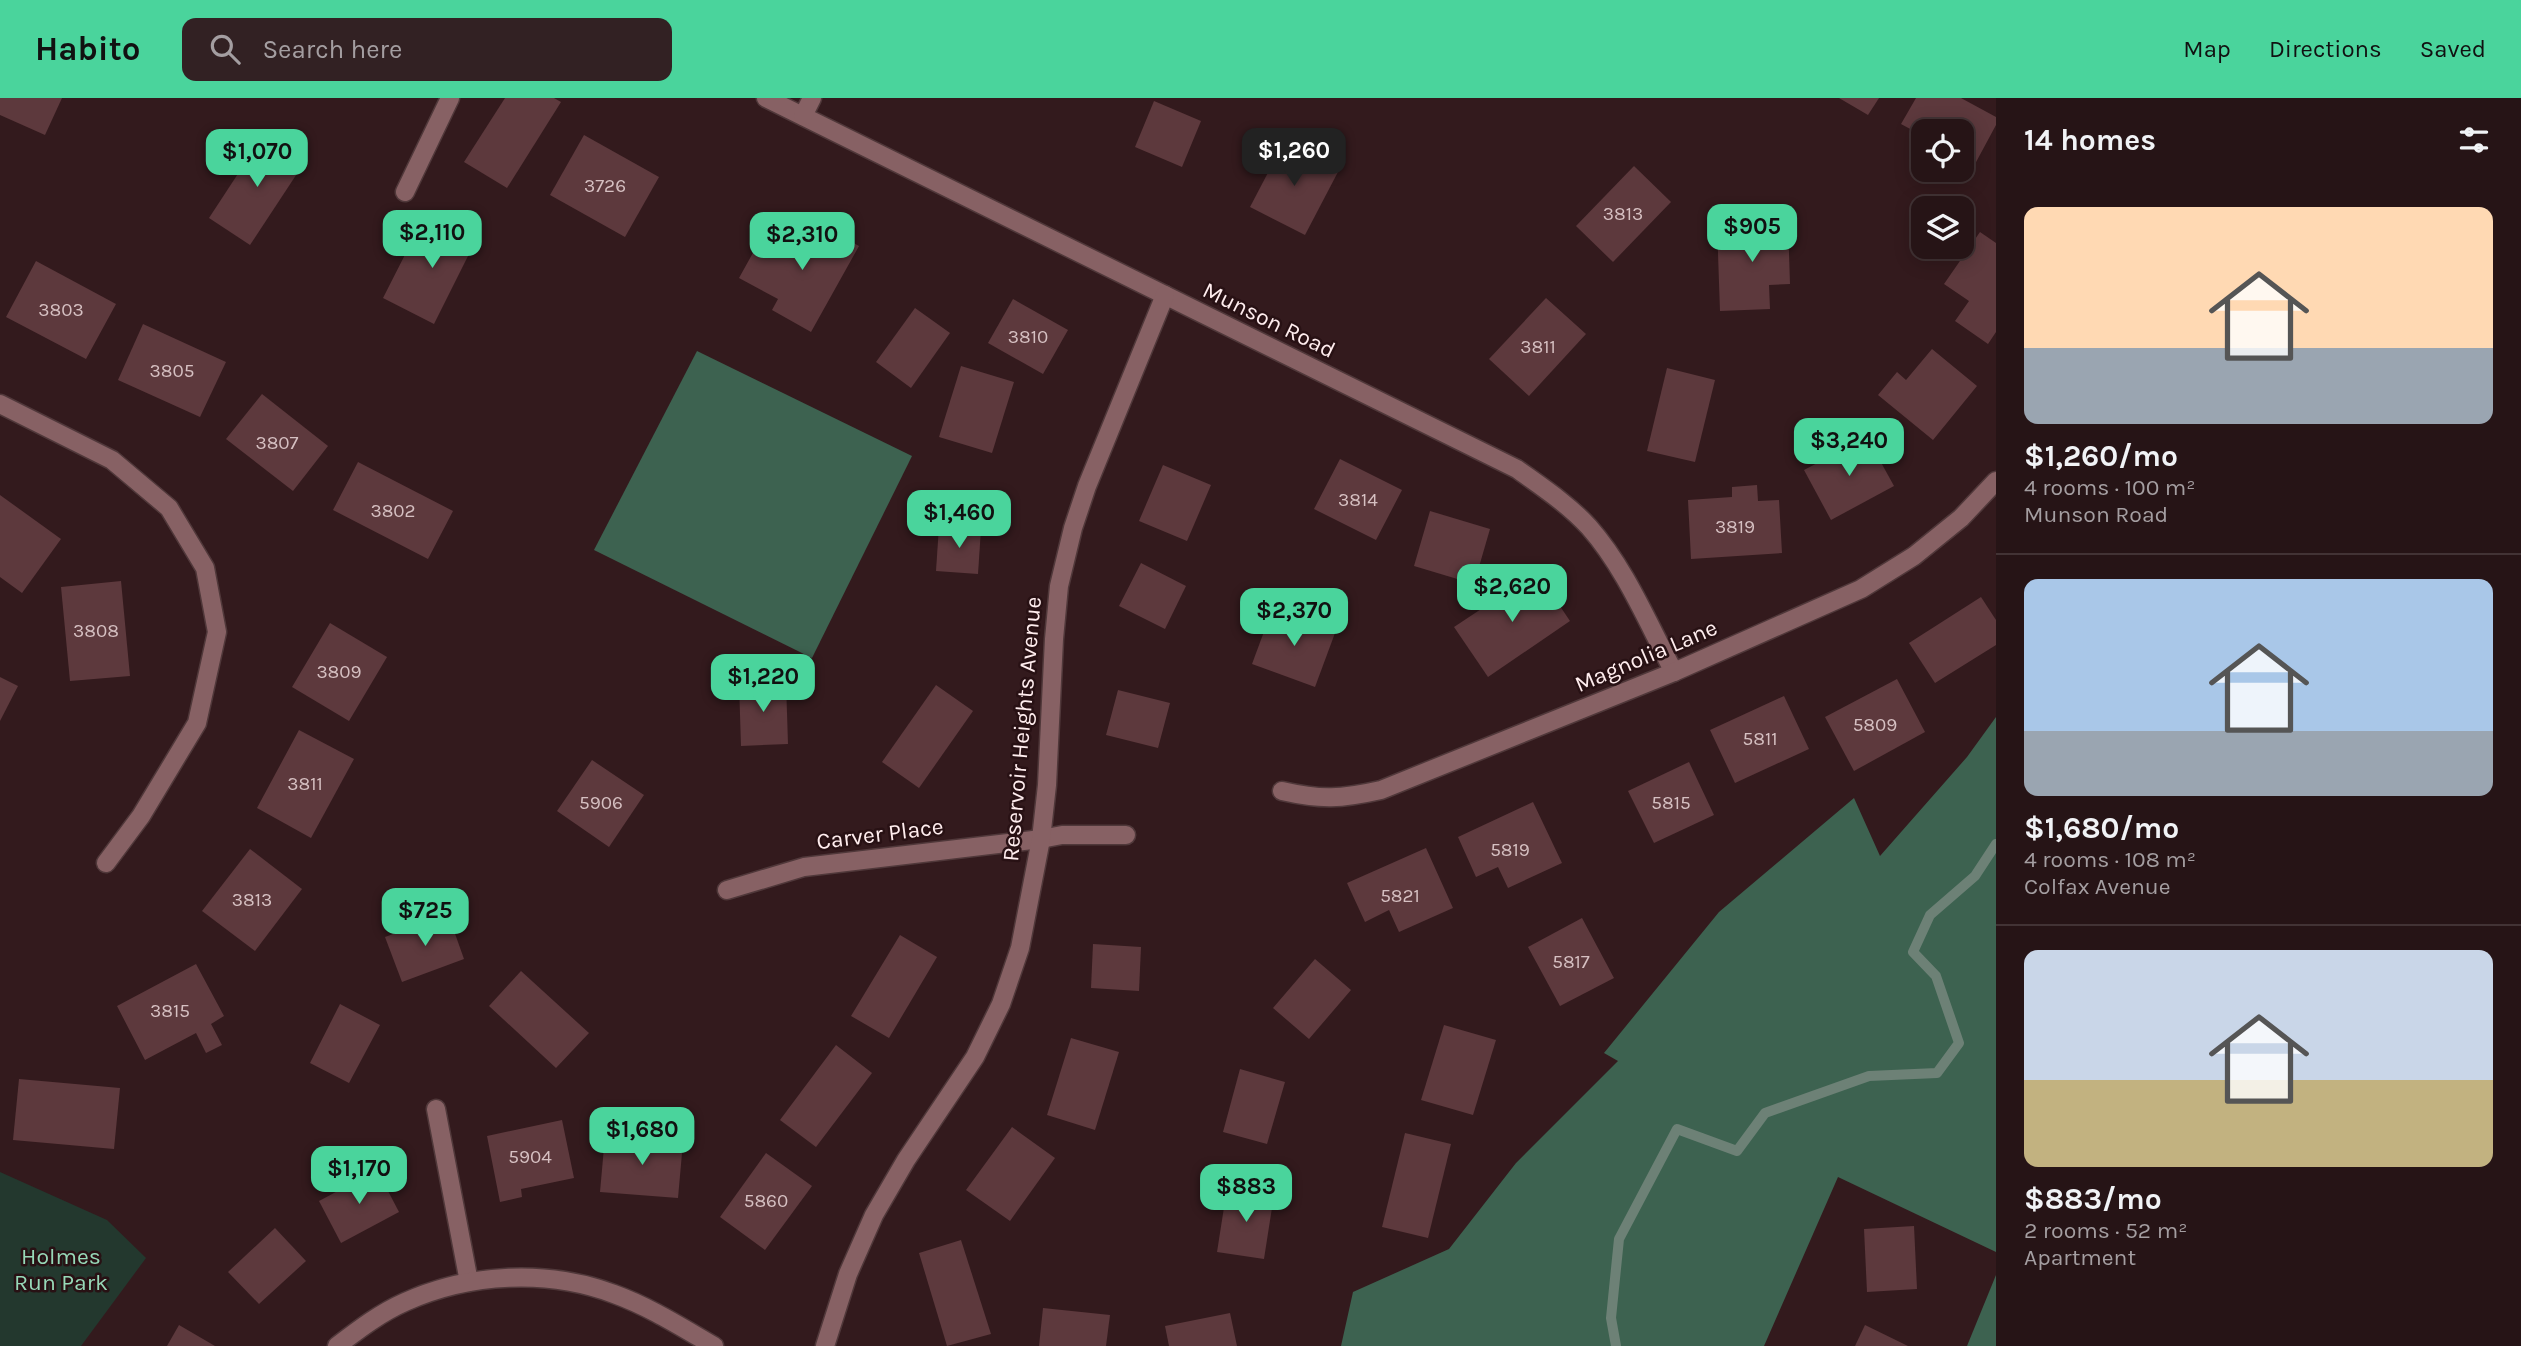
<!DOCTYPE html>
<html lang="en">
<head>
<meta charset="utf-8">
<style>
  :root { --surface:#261416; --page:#322123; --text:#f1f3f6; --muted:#a49ea1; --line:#423335; --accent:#4ad49c }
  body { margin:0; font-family:Karla,sans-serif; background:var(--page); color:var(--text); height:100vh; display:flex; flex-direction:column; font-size:26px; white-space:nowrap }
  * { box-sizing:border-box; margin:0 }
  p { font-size:23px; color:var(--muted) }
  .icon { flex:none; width:38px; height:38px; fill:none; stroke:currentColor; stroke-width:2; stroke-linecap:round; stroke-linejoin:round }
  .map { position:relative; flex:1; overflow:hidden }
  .sheet { display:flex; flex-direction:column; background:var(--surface); width:525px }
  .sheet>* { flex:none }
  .buttons { position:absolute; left:1911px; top:21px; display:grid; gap:14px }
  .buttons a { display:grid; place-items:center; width:63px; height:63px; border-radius:14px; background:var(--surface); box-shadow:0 4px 18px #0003,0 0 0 2px var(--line); font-size:35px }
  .price { position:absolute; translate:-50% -60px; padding:0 16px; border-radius:14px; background:var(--accent); color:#111; font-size:23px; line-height:46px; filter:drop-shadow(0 2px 4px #0008) }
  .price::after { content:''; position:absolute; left:50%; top:42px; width:21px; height:16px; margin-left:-10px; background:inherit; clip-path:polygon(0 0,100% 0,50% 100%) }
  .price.current { background:#222; color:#fff }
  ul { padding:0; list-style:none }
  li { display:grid; align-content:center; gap:14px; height:371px; padding:0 28px }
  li+li { border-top:2px solid var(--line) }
  li span { display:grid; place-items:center; height:217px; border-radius:14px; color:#555 }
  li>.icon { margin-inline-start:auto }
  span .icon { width:126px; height:126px; fill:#fffc; stroke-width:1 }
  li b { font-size:30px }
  h2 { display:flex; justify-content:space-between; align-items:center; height:84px; padding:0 28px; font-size:30px }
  header { display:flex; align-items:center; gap:42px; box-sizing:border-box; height:98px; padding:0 35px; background:var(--accent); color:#111 }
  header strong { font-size:33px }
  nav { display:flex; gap:38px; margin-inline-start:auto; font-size:24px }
  .search { width:490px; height:63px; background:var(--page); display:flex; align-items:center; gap:18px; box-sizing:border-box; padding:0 24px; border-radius:14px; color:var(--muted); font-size:26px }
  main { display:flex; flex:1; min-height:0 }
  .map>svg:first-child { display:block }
  .green { fill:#23382e }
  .forest { fill:#3d6250 }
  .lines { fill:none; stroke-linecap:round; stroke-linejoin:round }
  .stream { stroke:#6d8176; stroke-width:10 }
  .building { fill:#5d393d }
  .minor-casing { stroke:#50383a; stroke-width:21 }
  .minor { stroke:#876164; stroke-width:18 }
  .labels { text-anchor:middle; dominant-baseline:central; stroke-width:5; stroke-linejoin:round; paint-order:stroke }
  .number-label { font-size:19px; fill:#d6c0c2 }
  .street-label { font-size:23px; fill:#ffedee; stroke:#281114 }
  .park-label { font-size:23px; fill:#97d9b8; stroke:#281114 }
</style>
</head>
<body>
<header>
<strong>Habito</strong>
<div class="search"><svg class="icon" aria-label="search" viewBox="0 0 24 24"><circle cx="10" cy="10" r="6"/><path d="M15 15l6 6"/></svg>Search here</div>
<nav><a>Map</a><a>Directions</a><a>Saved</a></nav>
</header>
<main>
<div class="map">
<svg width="1996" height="1248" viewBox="0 0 1996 1248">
  <rect width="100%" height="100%" fill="#331a1d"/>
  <polygon class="green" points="0,1074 107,1122 146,1160 81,1248 0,1248"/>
  <g class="forest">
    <polygon points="697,253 912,358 812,560 594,452"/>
    <polygon points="1996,619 1996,1154 1838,1079 1764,1248 1341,1248 1353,1194 1449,1151 1516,1065 1618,963 1604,955 1719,814 1854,700 1880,758 1967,659"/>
    <polygon points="1996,1177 1996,1248 1967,1248"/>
  </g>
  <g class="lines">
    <polyline class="stream" points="1616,1248 1611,1220 1619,1141 1677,1031 1737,1053 1765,1015 1869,978 1937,975 1959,945 1936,878 1913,854 1930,817 1975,778 1996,746"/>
  </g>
  <g class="building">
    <polygon points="0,0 62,0 45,37 0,17"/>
    <polygon points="505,0 554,0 561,4 507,90 464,64"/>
    <polygon points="1839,0 1879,0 1868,17"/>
    <polygon points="1916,0 1961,0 1996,19 1996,27 1975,66 1962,59 1962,33 1923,33 1923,38 1901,26"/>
    <polygon points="1154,3 1201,23 1182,69 1135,49"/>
    <polygon points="264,36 306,62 250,147 209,120"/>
    <polygon points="584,37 659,79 625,139 550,97"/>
    <polygon points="1284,44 1339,72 1305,137 1250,109"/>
    <polygon points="1634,68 1671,104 1613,164 1576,128"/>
    <polygon points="445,116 480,134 434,226 383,200 414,139 430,146"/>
    <polygon points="807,119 859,148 811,234 772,212 778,201 739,180 759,144 785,158"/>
    <polygon points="1788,124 1790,186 1769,187 1770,211 1720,213 1717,127"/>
    <polygon points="1980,134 1996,145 1996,234 1988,246 1955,223 1969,203 1944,186"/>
    <polygon points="36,163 116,206 86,261 6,219"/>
    <polygon points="1546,200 1586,236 1529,298 1489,261"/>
    <polygon points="1013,201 1068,232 1043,276 988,245"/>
    <polygon points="915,210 950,235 911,290 876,264"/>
    <polygon points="143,226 226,264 200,319 118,282"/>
    <polygon points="1932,251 1977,288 1933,342 1878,297 1897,274 1906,282"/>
    <polygon points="961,268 1014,284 992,355 939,339"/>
    <polygon points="1667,270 1715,282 1695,364 1647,353"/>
    <polygon points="262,296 328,348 293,393 226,341"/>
    <polygon points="1867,339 1894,388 1831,422 1804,372"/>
    <polygon points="1340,361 1402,392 1376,442 1314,411"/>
    <polygon points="358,364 453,413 428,461 333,412"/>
    <polygon points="1163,367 1211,387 1187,443 1139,423"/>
    <polygon points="1757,387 1758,403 1779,402 1782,455 1691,461 1688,402 1732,399 1732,389"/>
    <polygon points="0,397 61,441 22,495 0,479"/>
    <polygon points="1430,413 1490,431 1474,486 1414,468"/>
    <polygon points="939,428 981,431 978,476 936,473"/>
    <polygon points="1141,465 1186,488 1165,531 1119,508"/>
    <polygon points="1537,474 1570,523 1488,579 1454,529"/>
    <polygon points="121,483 130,578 70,583 61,489"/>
    <polygon points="1981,499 1996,522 1996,547 1935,585 1909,545"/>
    <polygon points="1272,512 1335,535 1315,589 1252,566"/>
    <polygon points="330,525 387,559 349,623 292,589"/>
    <polygon points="0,579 18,588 0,623"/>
    <polygon points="1897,581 1925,634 1854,673 1825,619"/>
    <polygon points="786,584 788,646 741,648 739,585"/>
    <polygon points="936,587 973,613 919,690 882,664"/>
    <polygon points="1118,592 1170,605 1158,650 1106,637"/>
    <polygon points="1784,598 1809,651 1735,685 1710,632"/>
    <polygon points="299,632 354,661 311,740 257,710"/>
    <polygon points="592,662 644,697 609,749 557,713"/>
    <polygon points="1689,664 1714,717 1654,745 1628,693"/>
    <polygon points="1533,704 1562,765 1508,790 1498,769 1476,779 1458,739"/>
    <polygon points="1426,750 1453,810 1399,834 1389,812 1365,824 1347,785"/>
    <polygon points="250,751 302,791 255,853 202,813"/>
    <polygon points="448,816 464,861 402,884 385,839"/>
    <polygon points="1582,820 1614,880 1560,908 1528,849"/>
    <polygon points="900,837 937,859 889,940 851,918"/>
    <polygon points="1093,846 1141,849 1139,893 1091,890"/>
    <polygon points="1315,861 1351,892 1309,941 1273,910"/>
    <polygon points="196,866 224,918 211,926 222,947 206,955 196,935 145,962 117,908"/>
    <polygon points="521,873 589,935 556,970 489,908"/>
    <polygon points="340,906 380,927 349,985 310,965"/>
    <polygon points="1444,927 1496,942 1473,1017 1421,1002"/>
    <polygon points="1071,940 1119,954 1095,1032 1047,1017"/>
    <polygon points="836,947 872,975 816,1049 780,1022"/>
    <polygon points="1240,971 1285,984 1267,1046 1223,1034"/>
    <polygon points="19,981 120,990 114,1051 13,1042"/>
    <polygon points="562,1022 574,1080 521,1091 522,1099 500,1104 487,1038"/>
    <polygon points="1012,1029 1055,1060 1010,1123 966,1092"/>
    <polygon points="1405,1035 1451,1046 1428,1140 1382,1129"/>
    <polygon points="605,1038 683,1044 678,1100 600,1094"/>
    <polygon points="766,1055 812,1088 765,1152 720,1119"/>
    <polygon points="377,1072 399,1114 341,1145 319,1103"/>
    <polygon points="1227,1090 1274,1097 1264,1161 1217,1154"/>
    <polygon points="1914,1128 1917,1191 1867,1194 1864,1131"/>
    <polygon points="275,1130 306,1163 259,1206 228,1174"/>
    <polygon points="961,1142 991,1236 947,1248 919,1155"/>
    <polygon points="1043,1210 1110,1217 1106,1248 1039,1248"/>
    <polygon points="1230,1215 1237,1248 1169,1248 1165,1228"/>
    <polygon points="179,1227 215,1248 167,1248"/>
    <polygon points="1865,1227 1908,1248 1855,1248"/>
  </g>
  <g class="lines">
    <defs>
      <g id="minor">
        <path d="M 766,0 L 1517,371 C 1542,389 1568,406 1589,429 C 1626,471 1648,526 1674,574"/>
        <polyline points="803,18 812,0"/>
        <polyline points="405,94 450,0"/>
        <polyline points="0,306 112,362 169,410 205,470 217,534 197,625 141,718 106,765"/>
        <path d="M 1282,693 C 1321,702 1341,701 1381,692 L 1674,574 L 1861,491 L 1914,458 L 1961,420 L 1996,383"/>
        <polyline points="727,792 804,769 1041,741 1062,737 1126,737"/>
        <polyline points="436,1011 469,1184"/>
        <path d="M 337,1248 C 358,1232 380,1215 405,1204 C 469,1175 548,1171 614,1196 C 650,1209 681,1229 714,1248"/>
        <polyline points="825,1248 848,1176 874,1117 906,1062 975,959 1001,906 1020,850 1041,741 1047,687 1054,541 1059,488 1073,430 1087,388 1165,197"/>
      </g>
    </defs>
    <use href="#minor" class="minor-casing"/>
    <use href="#minor" class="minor"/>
  </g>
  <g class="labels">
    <g class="number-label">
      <text x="605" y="88">3726</text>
      <text x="1623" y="116">3813</text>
      <text x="61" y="212">3803</text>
      <text x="1028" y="239">3810</text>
      <text x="1538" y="249">3811</text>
      <text x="172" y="273">3805</text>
      <text x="277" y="345">3807</text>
      <text x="1358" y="402">3814</text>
      <text x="393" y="413">3802</text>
      <text x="1735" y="429">3819</text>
      <text x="96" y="533">3808</text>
      <text x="339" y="574">3809</text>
      <text x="1875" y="627">5809</text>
      <text x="1760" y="641">5811</text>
      <text x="305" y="686">3811</text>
      <text x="601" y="705">5906</text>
      <text x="1671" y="705">5815</text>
      <text x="1510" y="752">5819</text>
      <text x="1400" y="798">5821</text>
      <text x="252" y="802">3813</text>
      <text x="1571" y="864">5817</text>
      <text x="170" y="913">3815</text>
      <text x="530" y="1059">5904</text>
      <text x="766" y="1103">5860</text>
    </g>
    <g class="street-label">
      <text transform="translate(1269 222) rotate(26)">Munson Road</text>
      <text transform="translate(1646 558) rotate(-23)">Magnolia Lane</text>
      <text transform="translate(1022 631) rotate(-85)">Reservoir Heights Avenue</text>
      <text transform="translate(880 736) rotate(-7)">Carver Place</text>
    </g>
    <g class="park-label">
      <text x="61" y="1158">Holmes<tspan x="61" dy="26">Run Park</tspan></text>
    </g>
  </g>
</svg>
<div class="buttons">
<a><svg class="icon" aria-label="locate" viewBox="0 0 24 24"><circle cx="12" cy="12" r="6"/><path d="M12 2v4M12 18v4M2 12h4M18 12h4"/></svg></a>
<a><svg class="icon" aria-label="layers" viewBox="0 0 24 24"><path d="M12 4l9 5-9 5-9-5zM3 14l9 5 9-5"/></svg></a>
</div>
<b class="price current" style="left:1294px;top:90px">$1,260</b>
<b class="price" style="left:257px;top:91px">$1,070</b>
<b class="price" style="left:1752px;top:166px">$905</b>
<b class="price" style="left:432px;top:172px">$2,110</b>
<b class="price" style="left:802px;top:174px">$2,310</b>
<b class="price" style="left:1849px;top:380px">$3,240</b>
<b class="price" style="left:959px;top:452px">$1,460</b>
<b class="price" style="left:1512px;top:526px">$2,620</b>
<b class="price" style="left:1294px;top:550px">$2,370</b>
<b class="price" style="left:763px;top:616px">$1,220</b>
<b class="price" style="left:425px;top:850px">$725</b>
<b class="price" style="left:642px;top:1069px">$1,680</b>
<b class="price" style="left:359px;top:1108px">$1,170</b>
<b class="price" style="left:1246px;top:1126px">$883</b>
</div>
<section class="sheet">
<h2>14 homes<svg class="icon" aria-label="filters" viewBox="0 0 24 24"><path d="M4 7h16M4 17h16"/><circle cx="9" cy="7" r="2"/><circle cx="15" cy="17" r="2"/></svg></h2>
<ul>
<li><span style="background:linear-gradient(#ffd9b3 65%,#9aa5b1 0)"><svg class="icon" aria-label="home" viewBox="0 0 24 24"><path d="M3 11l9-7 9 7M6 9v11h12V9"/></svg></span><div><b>$1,260/mo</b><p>4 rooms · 100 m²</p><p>Munson Road</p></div></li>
<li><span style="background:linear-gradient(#a9c7e8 70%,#9aa5b1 0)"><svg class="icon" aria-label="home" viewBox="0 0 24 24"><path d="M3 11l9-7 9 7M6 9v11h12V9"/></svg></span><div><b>$1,680/mo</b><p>4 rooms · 108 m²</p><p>Colfax Avenue</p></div></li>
<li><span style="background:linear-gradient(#c9d6e8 60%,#c2b280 0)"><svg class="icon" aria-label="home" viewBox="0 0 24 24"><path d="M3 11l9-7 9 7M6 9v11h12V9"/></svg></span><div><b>$883/mo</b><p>2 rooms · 52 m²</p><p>Apartment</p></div></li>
</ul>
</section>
</main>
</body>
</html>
